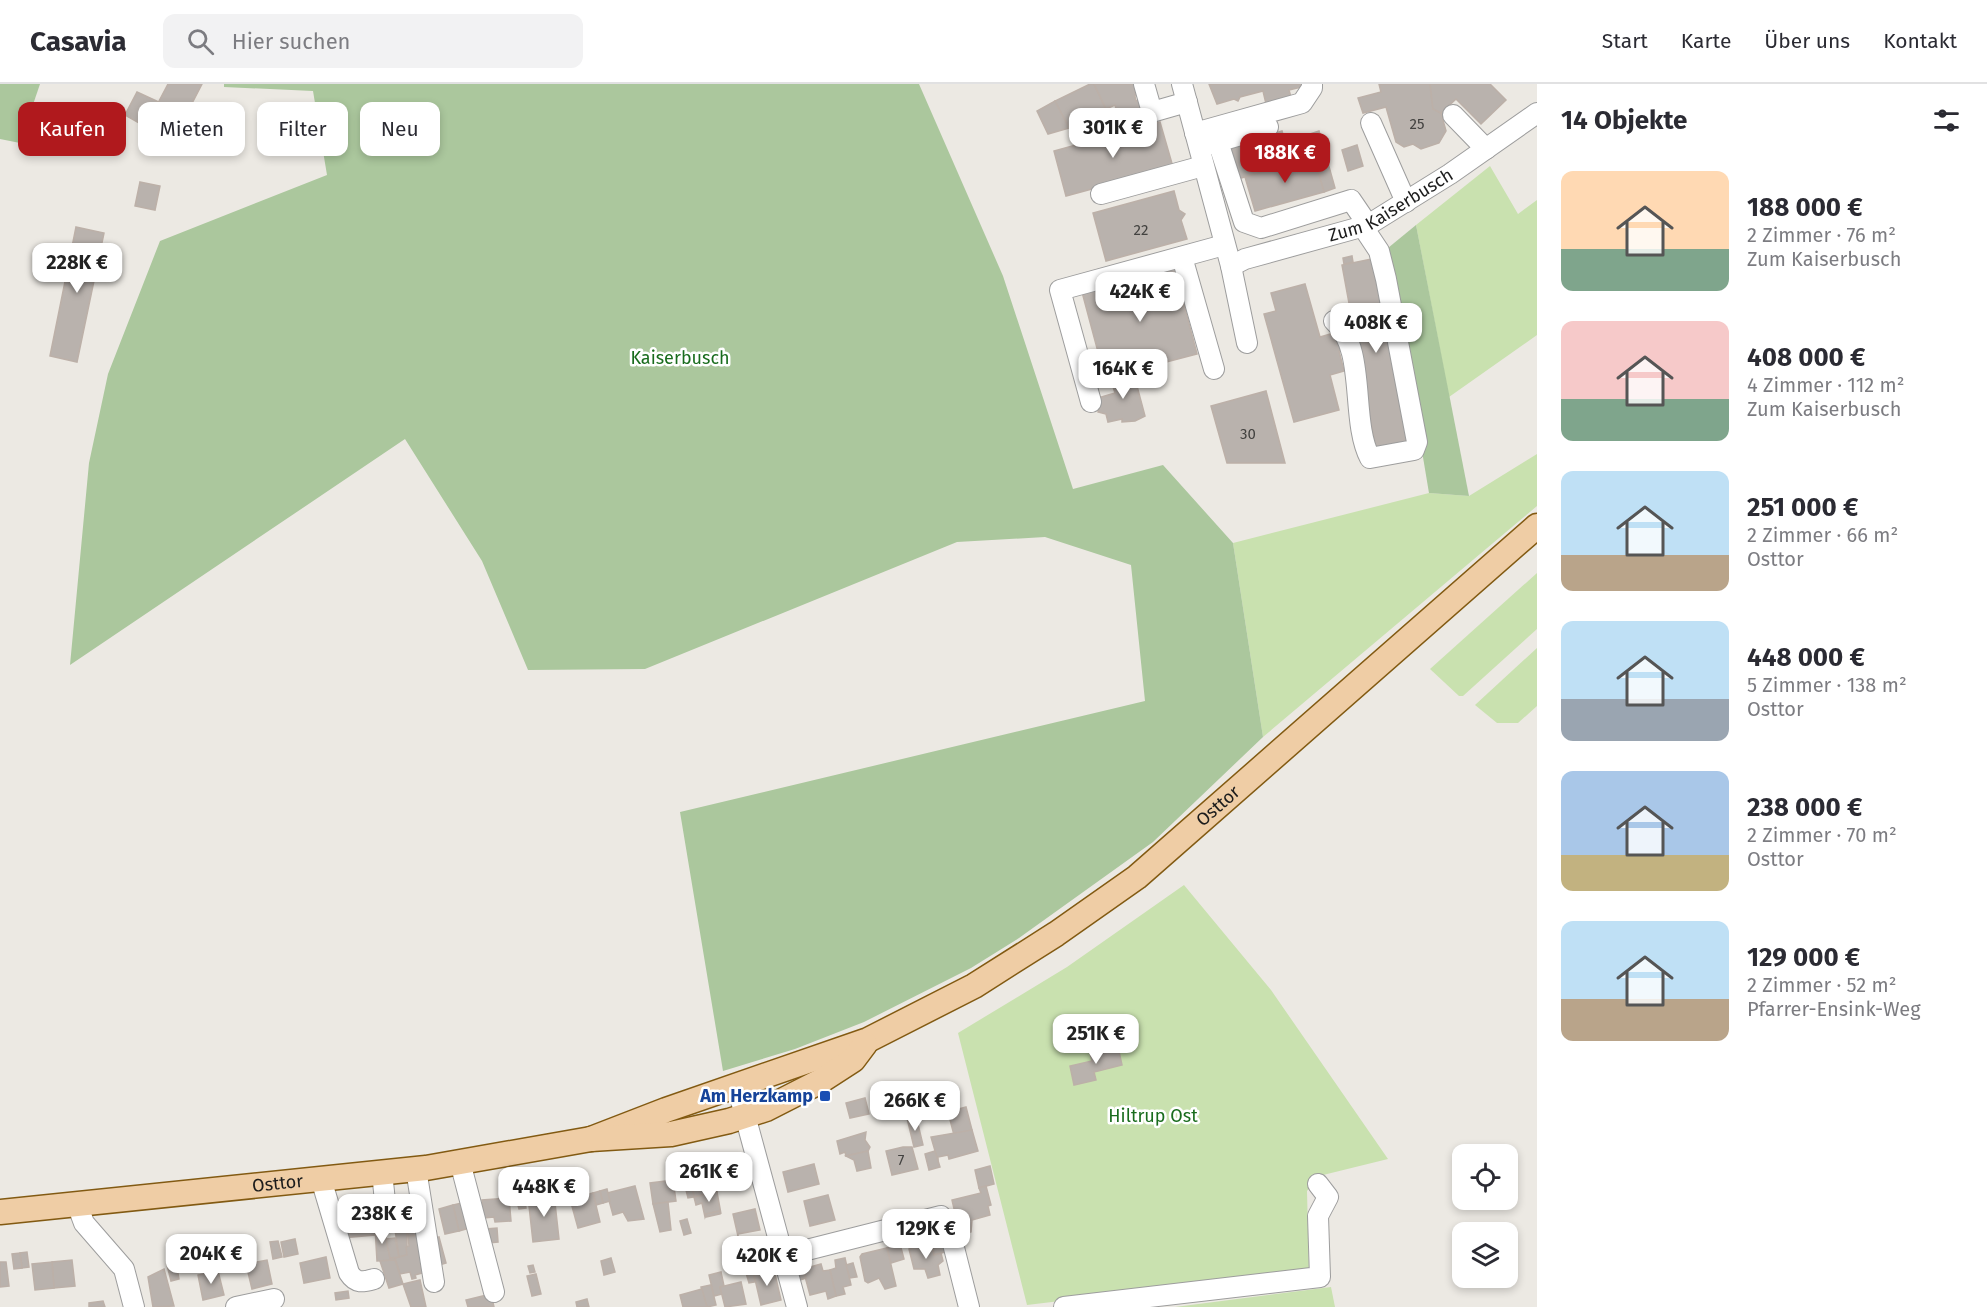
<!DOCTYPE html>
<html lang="de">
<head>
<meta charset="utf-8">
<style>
  :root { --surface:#fff; --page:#f2f2f3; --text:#2b2b33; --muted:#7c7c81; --line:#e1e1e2; --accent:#b0191d }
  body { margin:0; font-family:"Fira Sans",sans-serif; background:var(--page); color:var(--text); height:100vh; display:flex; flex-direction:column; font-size:22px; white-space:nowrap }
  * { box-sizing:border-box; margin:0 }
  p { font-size:20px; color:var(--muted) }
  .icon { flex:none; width:33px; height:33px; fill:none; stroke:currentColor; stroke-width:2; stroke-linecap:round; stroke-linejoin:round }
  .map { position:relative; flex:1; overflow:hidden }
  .details { display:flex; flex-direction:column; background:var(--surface); width:450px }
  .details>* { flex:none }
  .guide { position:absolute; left:18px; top:18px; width:570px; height:54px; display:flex; gap:12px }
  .controls { position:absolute; left:1452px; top:1060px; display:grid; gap:12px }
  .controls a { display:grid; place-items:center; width:66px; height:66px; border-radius:12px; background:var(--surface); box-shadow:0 3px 9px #0003; font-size:30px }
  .price { position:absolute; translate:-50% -51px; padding:0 14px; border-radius:12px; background:#fff; color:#222; font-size:20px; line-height:39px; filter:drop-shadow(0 2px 3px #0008) }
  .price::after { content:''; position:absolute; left:50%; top:36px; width:18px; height:14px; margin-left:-9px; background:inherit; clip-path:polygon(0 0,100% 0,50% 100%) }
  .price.active { background:var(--accent); color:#fff }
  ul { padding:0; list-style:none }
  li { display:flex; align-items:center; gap:18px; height:150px; padding:0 24px }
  li span { display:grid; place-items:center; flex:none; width:168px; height:120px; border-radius:12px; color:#555 }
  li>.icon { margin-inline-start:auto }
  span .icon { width:72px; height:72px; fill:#fffc; stroke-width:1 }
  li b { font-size:26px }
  h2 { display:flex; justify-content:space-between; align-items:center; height:72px; padding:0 24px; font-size:26px }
  .chip { padding:0 21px; border-radius:12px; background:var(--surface); box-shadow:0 3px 9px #0003; font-size:21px; line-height:54px }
  .chip.active { background:var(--accent); color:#fff }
  header { display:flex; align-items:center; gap:36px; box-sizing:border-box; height:84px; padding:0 30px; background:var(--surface); border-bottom:2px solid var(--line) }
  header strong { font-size:28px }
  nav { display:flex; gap:33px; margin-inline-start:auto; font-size:21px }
  .search { width:420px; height:54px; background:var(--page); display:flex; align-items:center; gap:15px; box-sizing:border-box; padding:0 21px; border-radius:12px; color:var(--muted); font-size:22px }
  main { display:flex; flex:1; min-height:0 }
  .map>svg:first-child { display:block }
  .grass { fill:#c9e1af }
  .forest { fill:#abc79d }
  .building { fill:#b9b2ad; stroke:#bcb0a8; stroke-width:1.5 }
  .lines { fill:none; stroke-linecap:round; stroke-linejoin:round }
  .minor-casing { stroke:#9d9d9d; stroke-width:22 }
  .major-casing { stroke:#825a12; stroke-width:27 }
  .minor { stroke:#fff; stroke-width:20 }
  .major { stroke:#efcda5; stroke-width:24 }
  .transit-dot { fill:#1a4fb4; stroke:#fff; stroke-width:2 }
  .labels { text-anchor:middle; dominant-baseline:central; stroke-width:5; stroke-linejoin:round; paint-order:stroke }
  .number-label { font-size:15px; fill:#434240 }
  .street-label { font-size:18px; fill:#1c1c1c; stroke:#fff }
  .park-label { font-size:18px; fill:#196c1d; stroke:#fff }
  .transit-label { font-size:18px; font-weight:bold; fill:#164399; stroke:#fff; text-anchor:end }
</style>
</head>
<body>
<header>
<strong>Casavia</strong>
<div class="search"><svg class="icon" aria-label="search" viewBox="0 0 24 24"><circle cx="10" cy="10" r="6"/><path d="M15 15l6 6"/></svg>Hier suchen</div>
<nav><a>Start</a><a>Karte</a><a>Über uns</a><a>Kontakt</a></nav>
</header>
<main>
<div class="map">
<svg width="1537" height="1223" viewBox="0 0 1537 1223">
  <rect width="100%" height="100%" fill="#ece9e3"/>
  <g class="grass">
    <polygon points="1490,82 1518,130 1537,116 1537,251 1449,313 1416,141"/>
    <polygon points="1537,370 1537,422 1263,653 1233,459 1429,409 1469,412"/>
    <polygon points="1537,489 1537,545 1463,612 1459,612 1430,585"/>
    <polygon points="1537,564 1537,622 1518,639 1497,639 1475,621"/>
    <polygon points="1184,801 1271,906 1388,1075 1319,1092 1307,1107 1309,1187 1027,1221 958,949 1067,883"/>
    <polygon points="1331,1203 1335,1223 1175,1223"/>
  </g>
  <g class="forest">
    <polygon points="0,0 40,0 20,59 0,55"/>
    <polygon points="224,0 919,0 1003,192 1073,405 1163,381 1233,459 1263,653 1153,758 1019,854 971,884 864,938 795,965 723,987 680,728 1145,617 1131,481 1045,453 957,458 645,585 528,586 482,477 405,355 70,581 89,379 108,290 160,157 327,91 313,7 224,3"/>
    <polygon points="1416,141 1469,412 1429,409 1388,164"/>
  </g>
  <g class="building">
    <polygon points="168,0 202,0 173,56 146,42"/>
    <polygon points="1090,0 1094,0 1106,25 1069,44 1055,17"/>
    <polygon points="1094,0 1136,0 1135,13 1136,17 1139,16 1142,26 1134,25 1121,30 1117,29 1115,21 1106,25"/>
    <polygon points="1209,0 1306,0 1306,2 1289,6 1292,17 1267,24 1263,7 1240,13 1238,17 1234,15 1217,20"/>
    <polygon points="1379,0 1430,0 1433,25 1441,29 1446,47 1439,59 1421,65 1413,60 1404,63 1396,58 1386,23 1363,29 1358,14 1381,8"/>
    <polygon points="1430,0 1490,0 1506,16 1481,40 1456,15 1441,29 1433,25"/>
    <polygon points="137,8 159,18 154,28 147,24 139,39 125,31"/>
    <polygon points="1055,17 1069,44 1048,50 1037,27"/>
    <polygon points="1160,38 1173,83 1066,112 1054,67"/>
    <polygon points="1282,47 1291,80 1234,96 1225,64"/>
    <polygon points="1319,47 1335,104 1324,108 1307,51"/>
    <polygon points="1307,51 1314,73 1307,75 1300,53"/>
    <polygon points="1357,61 1363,82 1348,87 1342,66"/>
    <polygon points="1314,73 1324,108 1255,127 1245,93"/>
    <polygon points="140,98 160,102 155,126 135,122"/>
    <polygon points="1174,107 1179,126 1185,130 1181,136 1187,155 1106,177 1093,129"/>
    <polygon points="76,143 104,149 77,278 50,272"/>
    <polygon points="1352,172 1353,178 1344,180 1343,174"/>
    <polygon points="1377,174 1411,359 1376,366 1342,181"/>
    <polygon points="1174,183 1197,270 1105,294 1082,208"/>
    <polygon points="1305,200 1320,253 1334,249 1337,259 1342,258 1344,266 1339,267 1344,287 1330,291 1339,326 1294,338 1264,230 1276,227 1271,209"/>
    <polygon points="1133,287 1145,332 1135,337 1122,338 1122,335 1108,338 1106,330 1098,328 1101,313 1115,309 1110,293"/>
    <polygon points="1266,307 1285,379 1227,379 1211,322"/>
    <polygon points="1118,963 1122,981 1094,988 1096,996 1074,1001 1070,982 1092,977 1090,969"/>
    <polygon points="865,1014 869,1030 850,1034 846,1019"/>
    <polygon points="966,1023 972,1046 954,1051 948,1028"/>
    <polygon points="916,1032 923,1061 914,1063 907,1034"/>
    <polygon points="972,1046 978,1067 949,1075 948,1071 938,1073 938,1077 931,1053"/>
    <polygon points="866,1048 865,1056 870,1063 868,1067 846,1072 845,1068 840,1070 837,1057"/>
    <polygon points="903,1063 912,1063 918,1085 892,1091 886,1067"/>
    <polygon points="868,1067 871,1084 857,1087 854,1076 846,1072"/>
    <polygon points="935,1067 940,1083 929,1086 925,1070"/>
    <polygon points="814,1080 819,1100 788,1108 783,1088"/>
    <polygon points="990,1082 994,1100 979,1104 975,1086"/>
    <polygon points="713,1088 717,1108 694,1113 690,1093"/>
    <polygon points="690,1093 694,1113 688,1114 683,1094"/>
    <polygon points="673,1096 676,1117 653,1120 650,1099"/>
    <polygon points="635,1102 644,1135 628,1137 623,1128 613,1131 607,1109"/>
    <polygon points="986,1102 991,1121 988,1122 990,1131 972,1136 971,1148 963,1150 959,1146 952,1116 981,1109 979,1104"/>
    <polygon points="607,1105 610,1117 603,1119 600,1107"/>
    <polygon points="600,1107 603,1119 596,1121 593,1109"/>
    <polygon points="717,1108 721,1130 720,1127 706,1130 705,1133 702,1119 696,1121 694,1113"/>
    <polygon points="593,1109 600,1138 578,1144 570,1115"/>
    <polygon points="524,1110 526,1124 519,1125 515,1111"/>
    <polygon points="554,1110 559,1155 533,1158 528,1113"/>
    <polygon points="828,1111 835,1136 810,1142 804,1117"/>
    <polygon points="509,1114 511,1137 495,1138 494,1133 484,1134 482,1116"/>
    <polygon points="466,1118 473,1143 459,1147 453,1121"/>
    <polygon points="668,1118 671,1146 660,1148 653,1120"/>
    <polygon points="453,1121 459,1147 445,1150 439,1125"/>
    <polygon points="418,1122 420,1143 407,1144 407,1171 399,1173 392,1125"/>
    <polygon points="755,1125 760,1146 738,1150 738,1152 733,1130"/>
    <polygon points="373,1126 375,1151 342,1154 340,1129"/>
    <polygon points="720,1127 720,1130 706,1133 706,1130"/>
    <polygon points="687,1135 691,1149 684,1151 680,1137"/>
    <polygon points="384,1142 390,1174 395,1173 395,1176 377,1177 375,1143"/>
    <polygon points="420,1143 420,1151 408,1152 407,1144"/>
    <polygon points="497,1144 498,1158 488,1159 486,1145"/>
    <polygon points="420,1151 426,1188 415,1191 416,1194 412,1195 410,1188 400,1190 395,1174 407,1171 406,1163 409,1162 408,1152"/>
    <polygon points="439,1153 446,1179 439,1181 431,1155"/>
    <polygon points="946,1153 949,1167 934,1171 931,1157"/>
    <polygon points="395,1154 399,1173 390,1174 386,1155"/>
    <polygon points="295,1155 298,1170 284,1173 281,1158"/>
    <polygon points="278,1157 282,1173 273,1175 270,1158"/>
    <polygon points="931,1158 934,1171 941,1169 943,1177 938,1181 940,1191 928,1194 925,1185 914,1185 909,1165"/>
    <polygon points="900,1160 904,1175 891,1179 887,1164"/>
    <polygon points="887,1164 896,1202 885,1205 879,1194 868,1199 865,1197 860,1173 862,1170"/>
    <polygon points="27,1168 29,1183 22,1184 20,1169"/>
    <polygon points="227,1168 231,1185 222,1187 219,1170"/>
    <polygon points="20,1169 22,1184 14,1185 12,1170"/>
    <polygon points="326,1173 330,1194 304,1199 300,1179"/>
    <polygon points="611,1174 615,1188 604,1191 601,1177"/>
    <polygon points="845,1174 851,1201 843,1203 845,1210 836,1212 830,1186 836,1184 835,1176"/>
    <polygon points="757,1175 761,1189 754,1191 755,1198 749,1199 743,1179"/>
    <polygon points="72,1176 75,1202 54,1204 52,1178"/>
    <polygon points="267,1176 272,1200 252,1205 246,1180"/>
    <polygon points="395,1176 403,1200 389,1204 380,1177"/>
    <polygon points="0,1178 6,1178 9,1202 0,1203"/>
    <polygon points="52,1178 54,1204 35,1206 32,1180"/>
    <polygon points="176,1179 179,1195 171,1197 167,1181"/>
    <polygon points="853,1179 857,1193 850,1194 846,1181"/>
    <polygon points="821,1180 823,1187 830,1186 836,1212 828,1215 826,1207 810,1211 803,1185"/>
    <polygon points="533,1181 535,1188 530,1189 528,1182"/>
    <polygon points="800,1181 806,1194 800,1196 796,1183"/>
    <polygon points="164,1185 174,1222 153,1223 148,1193"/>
    <polygon points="774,1186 781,1216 761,1221 754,1191"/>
    <polygon points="218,1187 224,1211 203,1216 198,1191"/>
    <polygon points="721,1188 724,1202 720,1203 722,1210 714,1212 709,1191"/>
    <polygon points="536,1190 541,1210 532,1212 527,1192"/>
    <polygon points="420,1196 426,1223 411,1223 403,1200"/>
    <polygon points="741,1198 746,1220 725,1223 720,1203"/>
    <polygon points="711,1201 716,1221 707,1223 701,1203"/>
    <polygon points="702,1205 707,1223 683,1223 680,1211"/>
    <polygon points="348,1207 349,1214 336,1216 335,1209"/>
    <polygon points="491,1210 494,1223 468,1223 466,1216"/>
    <polygon points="587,1215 589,1223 577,1223 576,1218"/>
    <polygon points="103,1217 105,1223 89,1223 89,1219"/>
  </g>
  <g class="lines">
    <defs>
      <g id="minor">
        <polyline points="1144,0 1152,28 1187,18"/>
        <polyline points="1182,0 1231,182 1247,259"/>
        <polyline points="1453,31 1486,65"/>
        <polyline points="1371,39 1406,118"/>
        <polyline points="1195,49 1302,19 1312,4 1312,0"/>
        <polyline points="1218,58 1244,138 1261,144 1351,116 1368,141"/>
        <polyline points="1207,61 1268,43"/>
        <polyline points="1101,110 1203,82"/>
        <polyline points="1182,173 1214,285"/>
        <path id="s1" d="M 1231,182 L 1245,175 L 1368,141 L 1450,90 L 1537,29"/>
        <path d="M 1334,237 C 1367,264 1350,336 1370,374 L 1414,366 L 1417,358 L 1386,195 L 1379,167 L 1363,143"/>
        <polyline points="1091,318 1060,206 1224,161"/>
        <polyline points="737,1002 797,1223"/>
        <polyline points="460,1078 494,1208"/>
        <polyline points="416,1085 434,1198"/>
        <polyline points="382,1088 387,1137"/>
        <path d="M 321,1095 L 349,1189 C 356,1200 363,1198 374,1195"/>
        <polyline points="77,1120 84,1139 124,1185 134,1223"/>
        <polyline points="783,1172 941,1132 948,1140 969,1223"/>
        <polyline points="236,1223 274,1215"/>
        <polyline points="1064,1223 1320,1193 1318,1132 1328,1113 1318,1100"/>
      </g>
      <g id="major">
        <path id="s2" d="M 591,1055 L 666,1026 L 868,956 L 974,902 L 1056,850 L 1137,793 L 1537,442"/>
        <path id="s3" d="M 0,1128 L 426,1084 L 591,1055 L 671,1050 L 729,1037 L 766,1025 L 819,998 L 853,976 L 865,960"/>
      </g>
    </defs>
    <use href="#minor" class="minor-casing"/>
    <use href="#major" class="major-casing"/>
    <use href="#minor" class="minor"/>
    <use href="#major" class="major"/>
  </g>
  <rect class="transit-dot" x="819" y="1006" width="12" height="12" rx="3"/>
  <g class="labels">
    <g class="number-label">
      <text x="1417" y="40">25</text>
      <text x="1141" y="146">22</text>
      <text x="1248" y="350">30</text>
      <text x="901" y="1076">7</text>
    </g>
    <g class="street-label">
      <text stroke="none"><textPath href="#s1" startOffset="172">Zum Kaiserbusch</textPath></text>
      <text stroke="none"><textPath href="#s2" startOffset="717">Osttor</textPath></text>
      <text stroke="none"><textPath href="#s3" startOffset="279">Osttor</textPath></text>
    </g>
    <g class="park-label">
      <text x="680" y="274">Kaiserbusch</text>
      <text x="1153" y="1032">Hiltrup Ost</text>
    </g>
    <g class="transit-label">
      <text x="813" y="1012">Am Herzkamp</text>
    </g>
  </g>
</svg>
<div class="controls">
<a><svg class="icon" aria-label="locate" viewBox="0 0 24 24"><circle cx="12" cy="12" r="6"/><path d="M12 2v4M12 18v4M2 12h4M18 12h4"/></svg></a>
<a><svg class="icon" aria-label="layers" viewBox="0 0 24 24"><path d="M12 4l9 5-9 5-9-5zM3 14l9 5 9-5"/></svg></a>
</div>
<b class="price" style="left:1113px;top:75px">301K €</b>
<b class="price active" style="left:1285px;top:100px">188K €</b>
<b class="price" style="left:77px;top:210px">228K €</b>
<b class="price" style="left:1140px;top:239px">424K €</b>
<b class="price" style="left:1376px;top:270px">408K €</b>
<b class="price" style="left:1123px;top:316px">164K €</b>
<b class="price" style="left:1096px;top:981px">251K €</b>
<b class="price" style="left:915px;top:1048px">266K €</b>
<b class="price" style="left:709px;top:1119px">261K €</b>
<b class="price" style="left:544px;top:1134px">448K €</b>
<b class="price" style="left:382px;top:1161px">238K €</b>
<b class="price" style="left:926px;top:1176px">129K €</b>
<b class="price" style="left:211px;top:1201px">204K €</b>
<b class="price" style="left:767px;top:1203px">420K €</b>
<div class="guide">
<a class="chip active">Kaufen</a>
<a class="chip">Mieten</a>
<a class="chip">Filter</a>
<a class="chip">Neu</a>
</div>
</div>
<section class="details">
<h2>14 Objekte<svg class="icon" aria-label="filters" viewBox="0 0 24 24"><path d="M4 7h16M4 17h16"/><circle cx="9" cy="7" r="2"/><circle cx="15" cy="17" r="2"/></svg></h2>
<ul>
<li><span style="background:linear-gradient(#ffd9b3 65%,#7fa58c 0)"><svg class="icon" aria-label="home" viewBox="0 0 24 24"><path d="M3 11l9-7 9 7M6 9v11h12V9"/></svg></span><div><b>188 000 €</b><p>2 Zimmer · 76 m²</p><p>Zum Kaiserbusch</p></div></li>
<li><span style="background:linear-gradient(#f6c9c9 65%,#7fa58c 0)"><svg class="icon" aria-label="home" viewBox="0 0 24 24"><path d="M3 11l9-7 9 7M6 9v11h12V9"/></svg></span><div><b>408 000 €</b><p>4 Zimmer · 112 m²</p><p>Zum Kaiserbusch</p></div></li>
<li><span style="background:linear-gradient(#bfe0f5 70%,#b9a48a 0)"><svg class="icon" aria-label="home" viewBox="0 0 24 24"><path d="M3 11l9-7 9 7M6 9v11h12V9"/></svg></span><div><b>251 000 €</b><p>2 Zimmer · 66 m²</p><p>Osttor</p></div></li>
<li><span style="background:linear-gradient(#bfe0f5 65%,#9aa5b1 0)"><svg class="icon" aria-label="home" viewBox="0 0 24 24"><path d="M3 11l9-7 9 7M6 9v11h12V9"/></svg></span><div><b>448 000 €</b><p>5 Zimmer · 138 m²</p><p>Osttor</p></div></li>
<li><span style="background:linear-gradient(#a9c7e8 70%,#c2b280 0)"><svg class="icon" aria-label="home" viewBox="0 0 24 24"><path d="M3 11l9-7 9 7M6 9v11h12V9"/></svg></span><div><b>238 000 €</b><p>2 Zimmer · 70 m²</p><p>Osttor</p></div></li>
<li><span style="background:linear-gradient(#bfe0f5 65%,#b9a48a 0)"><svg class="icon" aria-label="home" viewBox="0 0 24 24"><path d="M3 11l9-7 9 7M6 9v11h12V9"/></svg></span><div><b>129 000 €</b><p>2 Zimmer · 52 m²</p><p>Pfarrer-Ensink-Weg</p></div></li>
</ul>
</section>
</main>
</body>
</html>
